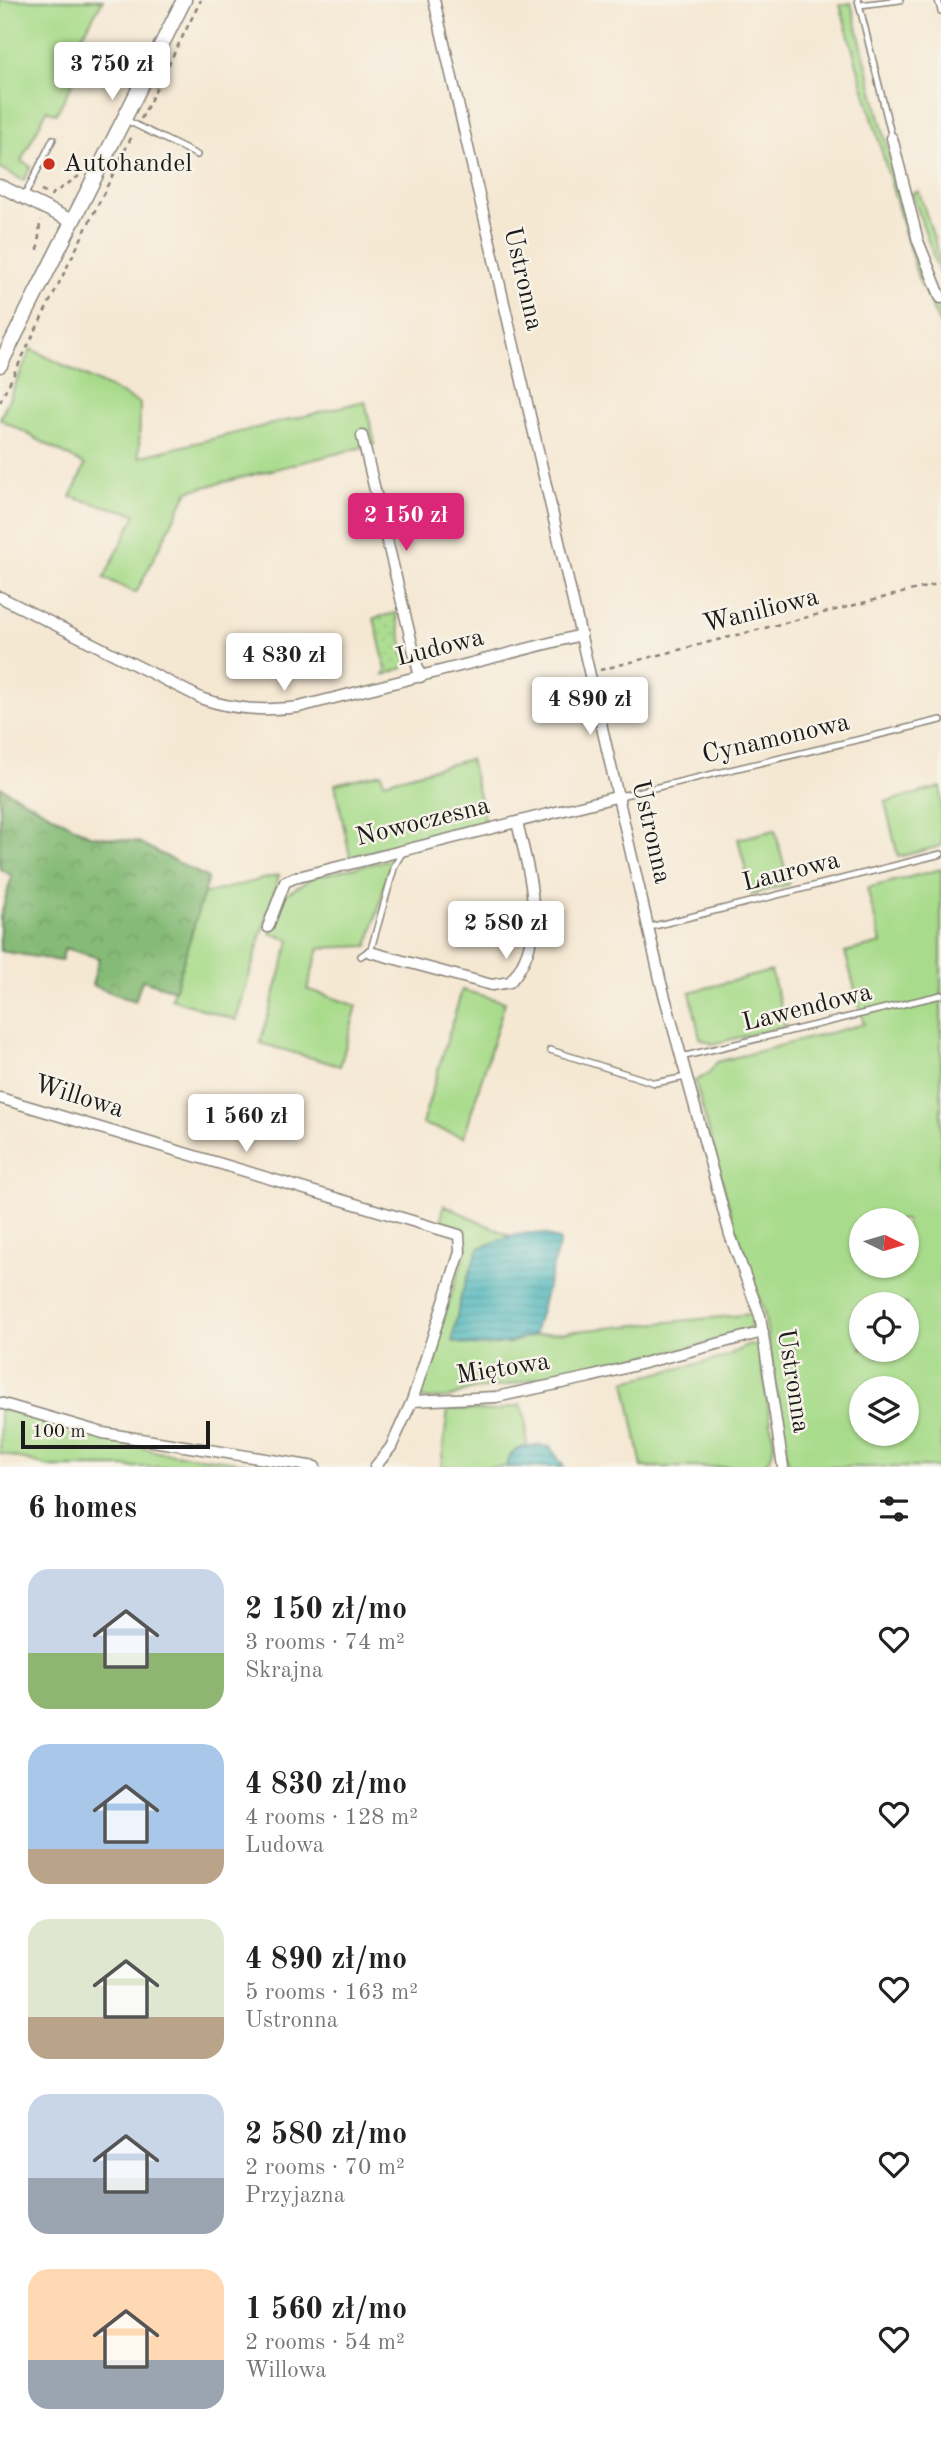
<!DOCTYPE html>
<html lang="en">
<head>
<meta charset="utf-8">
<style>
  :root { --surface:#fff; --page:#f6f6f6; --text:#222; --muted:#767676; --accent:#db2777 }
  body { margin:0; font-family:"Old Standard TT",serif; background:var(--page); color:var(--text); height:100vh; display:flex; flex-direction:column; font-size:26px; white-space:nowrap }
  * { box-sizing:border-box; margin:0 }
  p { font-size:23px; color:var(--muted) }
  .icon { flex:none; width:38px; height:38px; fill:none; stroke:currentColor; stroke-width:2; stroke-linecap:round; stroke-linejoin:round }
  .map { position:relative; height:1467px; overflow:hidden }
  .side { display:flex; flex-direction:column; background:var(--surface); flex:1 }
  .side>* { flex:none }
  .needle { width:46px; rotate:95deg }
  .tools { position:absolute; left:849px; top:1208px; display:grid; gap:14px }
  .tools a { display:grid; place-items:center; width:70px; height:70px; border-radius:50%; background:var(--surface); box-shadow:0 2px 5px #0004; font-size:35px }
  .scale { position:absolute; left:21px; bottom:18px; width:189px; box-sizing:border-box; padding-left:7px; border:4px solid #1c1c1c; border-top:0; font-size:19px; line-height:24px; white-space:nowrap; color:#1c1c1c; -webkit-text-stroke:5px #f7f3e8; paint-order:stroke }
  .price { position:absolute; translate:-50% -60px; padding:0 16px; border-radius:7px; background:#fff; color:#222; font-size:23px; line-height:46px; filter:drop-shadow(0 2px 4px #0008) }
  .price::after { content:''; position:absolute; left:50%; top:42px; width:21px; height:16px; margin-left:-10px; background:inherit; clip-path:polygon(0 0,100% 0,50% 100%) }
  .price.current { background:var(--accent); color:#fff }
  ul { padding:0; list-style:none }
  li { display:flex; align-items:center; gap:21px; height:175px; padding:0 28px }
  li span { display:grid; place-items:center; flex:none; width:196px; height:140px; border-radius:21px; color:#555 }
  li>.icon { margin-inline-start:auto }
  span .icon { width:84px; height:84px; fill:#fffc; stroke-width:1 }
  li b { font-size:30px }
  h2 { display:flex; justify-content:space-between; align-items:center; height:84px; padding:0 28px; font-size:30px }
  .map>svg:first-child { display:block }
  .grass { fill:#a8db8b; stroke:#627c54; stroke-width:2; fill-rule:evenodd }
  .forest { fill:url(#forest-crowns); stroke:#516c4a; stroke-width:2 }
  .park { fill:url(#park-dots); stroke:#627c54; stroke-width:2 }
  .water { fill:url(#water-rules); stroke:#2f676b; stroke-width:2 }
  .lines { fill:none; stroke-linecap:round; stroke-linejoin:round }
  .service-casing { stroke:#888278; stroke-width:8 }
  .minor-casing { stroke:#888278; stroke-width:13 }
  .tertiary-casing { stroke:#888278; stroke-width:15 }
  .secondary-casing { stroke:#888278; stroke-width:17 }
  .path { stroke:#888278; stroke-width:2.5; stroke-dasharray:5 5; stroke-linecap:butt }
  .service { stroke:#fff; stroke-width:5 }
  .minor { stroke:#fff; stroke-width:10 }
  .tertiary { stroke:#fff; stroke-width:12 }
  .secondary { stroke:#fff; stroke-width:14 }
  .poi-dot { fill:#c8321e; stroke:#f7f3e8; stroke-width:2.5 }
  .labels { text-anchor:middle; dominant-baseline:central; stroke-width:5; stroke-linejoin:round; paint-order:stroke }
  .poi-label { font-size:26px; fill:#1c1c1c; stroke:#f7f3e8; text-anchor:start }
  .street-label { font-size:26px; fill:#1c1c1c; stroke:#f7f3e8 }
</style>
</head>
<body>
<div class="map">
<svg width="941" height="1467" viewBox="0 0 941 1467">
  <defs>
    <pattern id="forest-crowns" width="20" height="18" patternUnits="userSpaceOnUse" patternTransform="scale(1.75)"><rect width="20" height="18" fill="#86bb77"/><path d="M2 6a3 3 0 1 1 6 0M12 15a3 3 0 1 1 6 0" fill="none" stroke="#73a066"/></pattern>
    <pattern id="park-dots" width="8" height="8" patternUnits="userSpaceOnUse" patternTransform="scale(1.75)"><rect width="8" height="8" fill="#a8db8b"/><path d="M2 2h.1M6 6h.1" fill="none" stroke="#90bb77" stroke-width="1.8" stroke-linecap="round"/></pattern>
    <pattern id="water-rules" width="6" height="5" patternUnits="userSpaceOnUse" patternTransform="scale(1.75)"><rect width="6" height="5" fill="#42b2ba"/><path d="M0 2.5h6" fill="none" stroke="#369096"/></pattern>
  </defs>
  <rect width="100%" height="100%" fill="#f7f3e8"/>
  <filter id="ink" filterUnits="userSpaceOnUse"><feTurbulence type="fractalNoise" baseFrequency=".0143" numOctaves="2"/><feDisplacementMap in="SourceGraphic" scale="14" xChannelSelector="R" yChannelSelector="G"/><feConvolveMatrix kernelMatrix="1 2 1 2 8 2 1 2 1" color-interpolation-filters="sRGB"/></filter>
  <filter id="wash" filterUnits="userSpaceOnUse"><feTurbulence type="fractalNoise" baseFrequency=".00686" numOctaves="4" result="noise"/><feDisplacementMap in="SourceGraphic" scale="28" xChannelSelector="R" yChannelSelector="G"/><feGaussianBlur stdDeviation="1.57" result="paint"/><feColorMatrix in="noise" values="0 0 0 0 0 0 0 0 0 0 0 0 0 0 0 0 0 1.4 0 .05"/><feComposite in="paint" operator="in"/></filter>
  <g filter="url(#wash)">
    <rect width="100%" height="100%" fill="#f5e8d3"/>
    <g class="grass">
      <polygon points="0,0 103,0 66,64 79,71 56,114 47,110 21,161 31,167 24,181 0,168"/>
      <polygon points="851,3 904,214 924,279 941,312 941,327 918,278 840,5"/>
      <path d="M 919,191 C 927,221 941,249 941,279 L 912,193 Z"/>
      <polygon points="31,349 140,403 139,457 365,401 375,444 188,491 136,593 104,578 136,514 71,497 85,465 0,419"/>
      <polygon points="470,759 485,822 350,857 335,784 381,773 384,782"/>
      <polygon points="941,787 941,846 898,857 885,802"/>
      <polygon points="775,830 789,884 752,894 738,839"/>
      <polygon points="392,859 368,946 319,948 307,989 357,1006 340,1066 260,1043 290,940 270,933 280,898 314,877"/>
      <path d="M 941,869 L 941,1467 L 792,1467 L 787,1459 L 764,1312 L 732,1217 L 695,1081 L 708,1074 L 717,1062 L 864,1024 L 845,952 L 881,943 L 867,888 ZM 861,1220 L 906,1220 L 906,1265 L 861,1265 ZM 861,1304 L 906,1304 L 906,1349 L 861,1349 ZM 861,1388 L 906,1388 L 906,1433 L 861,1433 Z"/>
      <polygon points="279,875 236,1020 171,999 203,894"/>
      <polygon points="771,971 786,1026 712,1044 700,1038 690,992"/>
      <polygon points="462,990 505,1002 464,1137 422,1124"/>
      <path d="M 444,1205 L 510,1236 L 479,1248 L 507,1344 L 534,1335 L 752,1314 L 754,1322 L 747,1333 L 687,1349 L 581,1367 L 505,1386 L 469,1390 L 448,1398 L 424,1399 L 419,1395 L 466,1249 C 463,1231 458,1225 441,1221 Z"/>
      <path d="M 750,1344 L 759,1347 L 774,1444 C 773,1456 769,1462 758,1467 L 642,1467 L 625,1381 L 723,1358 Z"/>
      <path d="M 521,1405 L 526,1420 L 527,1446 C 514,1450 508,1453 506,1467 L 441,1467 L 448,1409 L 494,1411 Z"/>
      <polygon points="0,1408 158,1452 279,1467 50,1467 0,1453"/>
    </g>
    <polygon class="forest" points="0,787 89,835 138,842 208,878 175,990 142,980 135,1002 92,985 99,958 65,948 61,961 0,951 0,918 12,876 0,869"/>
    <polygon class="park" points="396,613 407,663 403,668 384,675 386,670 374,618"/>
    <g class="water">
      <path d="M 529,1233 L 545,1234 L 560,1241 L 534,1335 C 506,1344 480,1351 452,1341 L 461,1295 L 479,1248 L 510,1236 Z"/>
      <path d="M 538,1445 L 550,1447 L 564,1467 L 506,1467 C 509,1449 521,1446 538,1445 Z"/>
    </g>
  </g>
  <g filter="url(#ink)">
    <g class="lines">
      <defs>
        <g id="service">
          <polyline points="858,0 892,138"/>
          <polyline points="938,0 941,11"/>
          <polyline points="860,5 900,0"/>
          <polyline points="126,120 197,155"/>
          <polyline points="24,197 53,139"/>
          <polyline points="620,796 941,720"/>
          <polyline points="650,927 941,854"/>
          <polyline points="361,956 371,949 395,865 402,853"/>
          <polyline points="550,1050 655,1083 686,1077"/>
          <polyline points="681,1057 941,995"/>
        </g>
        <g id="minor">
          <polyline points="434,0 661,983 730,1235 760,1316 783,1467"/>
          <polyline points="892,138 918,241 941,298"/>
          <polyline points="362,436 420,677"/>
          <path d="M 0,597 L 203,699 C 236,710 264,711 299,707 L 581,635"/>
          <polyline points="268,927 285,882 294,878 620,796"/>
          <path d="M 370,952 L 492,985 L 510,982 C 550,937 529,873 517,822"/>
          <polyline points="0,1098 459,1235 460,1252 412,1401 496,1397 590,1377 763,1332"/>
          <polyline points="0,1403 103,1433 315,1467"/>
          <polyline points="375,1467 391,1447 412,1401"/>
        </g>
        <polyline id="tertiary" points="0,186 72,221"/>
        <polyline id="secondary" points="0,365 184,0"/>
      </defs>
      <use href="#service" class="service-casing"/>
      <use href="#minor" class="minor-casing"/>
      <use href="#tertiary" class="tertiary-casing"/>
      <use href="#secondary" class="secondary-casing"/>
      <g class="path">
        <polyline points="141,119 201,0"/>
        <polyline points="41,191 51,195 79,176"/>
        <polyline points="38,250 40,220"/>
        <polyline points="0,402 133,134"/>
        <polyline points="600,670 941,583"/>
      </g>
      <use href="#service" class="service"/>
      <use href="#minor" class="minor"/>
      <use href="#tertiary" class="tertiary"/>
      <use href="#secondary" class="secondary"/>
    </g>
  </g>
  <circle class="poi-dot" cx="49" cy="164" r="7"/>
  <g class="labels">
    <g class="poi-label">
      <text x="63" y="164">Autohandel</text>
    </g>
    <g class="street-label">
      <text transform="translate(523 279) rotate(77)">Ustronna</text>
      <text transform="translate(761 611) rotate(-14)">Waniliowa</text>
      <text transform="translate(440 648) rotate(-14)">Ludowa</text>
      <text transform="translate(776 739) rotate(-13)">Cynamonowa</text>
      <text transform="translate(423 822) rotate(-14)">Nowoczesna</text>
      <text transform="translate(651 832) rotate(77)">Ustronna</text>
      <text transform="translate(791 872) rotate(-14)">Laurowa</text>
      <text transform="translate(807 1008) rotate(-14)">Lawendowa</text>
      <text transform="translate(79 1097) rotate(17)">Willowa</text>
      <text transform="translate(503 1369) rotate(-9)">Miętowa</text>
      <text transform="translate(793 1381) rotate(81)">Ustronna</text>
    </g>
  </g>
</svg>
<div class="tools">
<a><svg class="needle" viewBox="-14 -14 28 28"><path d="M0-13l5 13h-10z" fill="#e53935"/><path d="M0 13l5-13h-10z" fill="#767676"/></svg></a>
<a><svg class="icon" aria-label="locate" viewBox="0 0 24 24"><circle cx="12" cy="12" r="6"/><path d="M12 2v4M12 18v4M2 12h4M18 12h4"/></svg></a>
<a><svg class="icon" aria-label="layers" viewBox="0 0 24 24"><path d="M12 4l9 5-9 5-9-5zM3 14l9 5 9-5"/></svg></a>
</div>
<div class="scale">100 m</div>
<b class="price" style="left:112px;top:102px">3 750 zł</b>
<b class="price current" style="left:406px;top:553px">2 150 zł</b>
<b class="price" style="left:284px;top:693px">4 830 zł</b>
<b class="price" style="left:590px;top:737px">4 890 zł</b>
<b class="price" style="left:506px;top:961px">2 580 zł</b>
<b class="price" style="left:246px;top:1154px">1 560 zł</b>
</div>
<section class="side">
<h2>6 homes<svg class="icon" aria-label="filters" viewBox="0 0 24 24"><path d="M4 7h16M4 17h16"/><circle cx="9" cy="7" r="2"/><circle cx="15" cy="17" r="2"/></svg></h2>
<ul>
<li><span style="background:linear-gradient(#c9d6e8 60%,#8fb573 0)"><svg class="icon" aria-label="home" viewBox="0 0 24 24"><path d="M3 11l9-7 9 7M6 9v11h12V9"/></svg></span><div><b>2 150 zł/mo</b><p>3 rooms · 74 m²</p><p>Skrajna</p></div><svg class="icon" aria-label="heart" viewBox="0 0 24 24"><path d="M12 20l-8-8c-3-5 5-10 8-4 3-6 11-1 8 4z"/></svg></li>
<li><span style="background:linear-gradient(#a9c7e8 75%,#b9a48a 0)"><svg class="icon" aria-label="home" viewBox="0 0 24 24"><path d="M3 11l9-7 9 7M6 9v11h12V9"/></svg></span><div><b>4 830 zł/mo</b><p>4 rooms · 128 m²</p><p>Ludowa</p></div><svg class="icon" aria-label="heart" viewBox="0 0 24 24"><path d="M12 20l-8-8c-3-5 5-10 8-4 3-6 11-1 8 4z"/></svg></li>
<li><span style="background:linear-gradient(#dfe7d0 70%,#b9a48a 0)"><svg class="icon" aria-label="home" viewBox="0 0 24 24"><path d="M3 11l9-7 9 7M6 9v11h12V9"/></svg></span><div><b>4 890 zł/mo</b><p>5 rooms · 163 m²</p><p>Ustronna</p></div><svg class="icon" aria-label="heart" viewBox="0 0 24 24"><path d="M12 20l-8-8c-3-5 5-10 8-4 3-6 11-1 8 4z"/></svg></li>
<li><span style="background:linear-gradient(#c9d6e8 60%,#9aa5b1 0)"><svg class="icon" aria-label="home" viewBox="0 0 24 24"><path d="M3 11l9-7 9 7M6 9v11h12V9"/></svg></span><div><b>2 580 zł/mo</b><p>2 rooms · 70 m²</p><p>Przyjazna</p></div><svg class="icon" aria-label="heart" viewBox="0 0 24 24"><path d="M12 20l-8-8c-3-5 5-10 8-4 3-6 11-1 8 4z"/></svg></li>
<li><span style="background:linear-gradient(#ffd9b3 65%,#9aa5b1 0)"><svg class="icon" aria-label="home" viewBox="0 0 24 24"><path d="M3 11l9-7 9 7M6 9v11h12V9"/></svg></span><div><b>1 560 zł/mo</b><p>2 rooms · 54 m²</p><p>Willowa</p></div><svg class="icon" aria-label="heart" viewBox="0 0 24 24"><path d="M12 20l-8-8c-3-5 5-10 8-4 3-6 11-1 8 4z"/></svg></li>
</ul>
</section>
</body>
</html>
